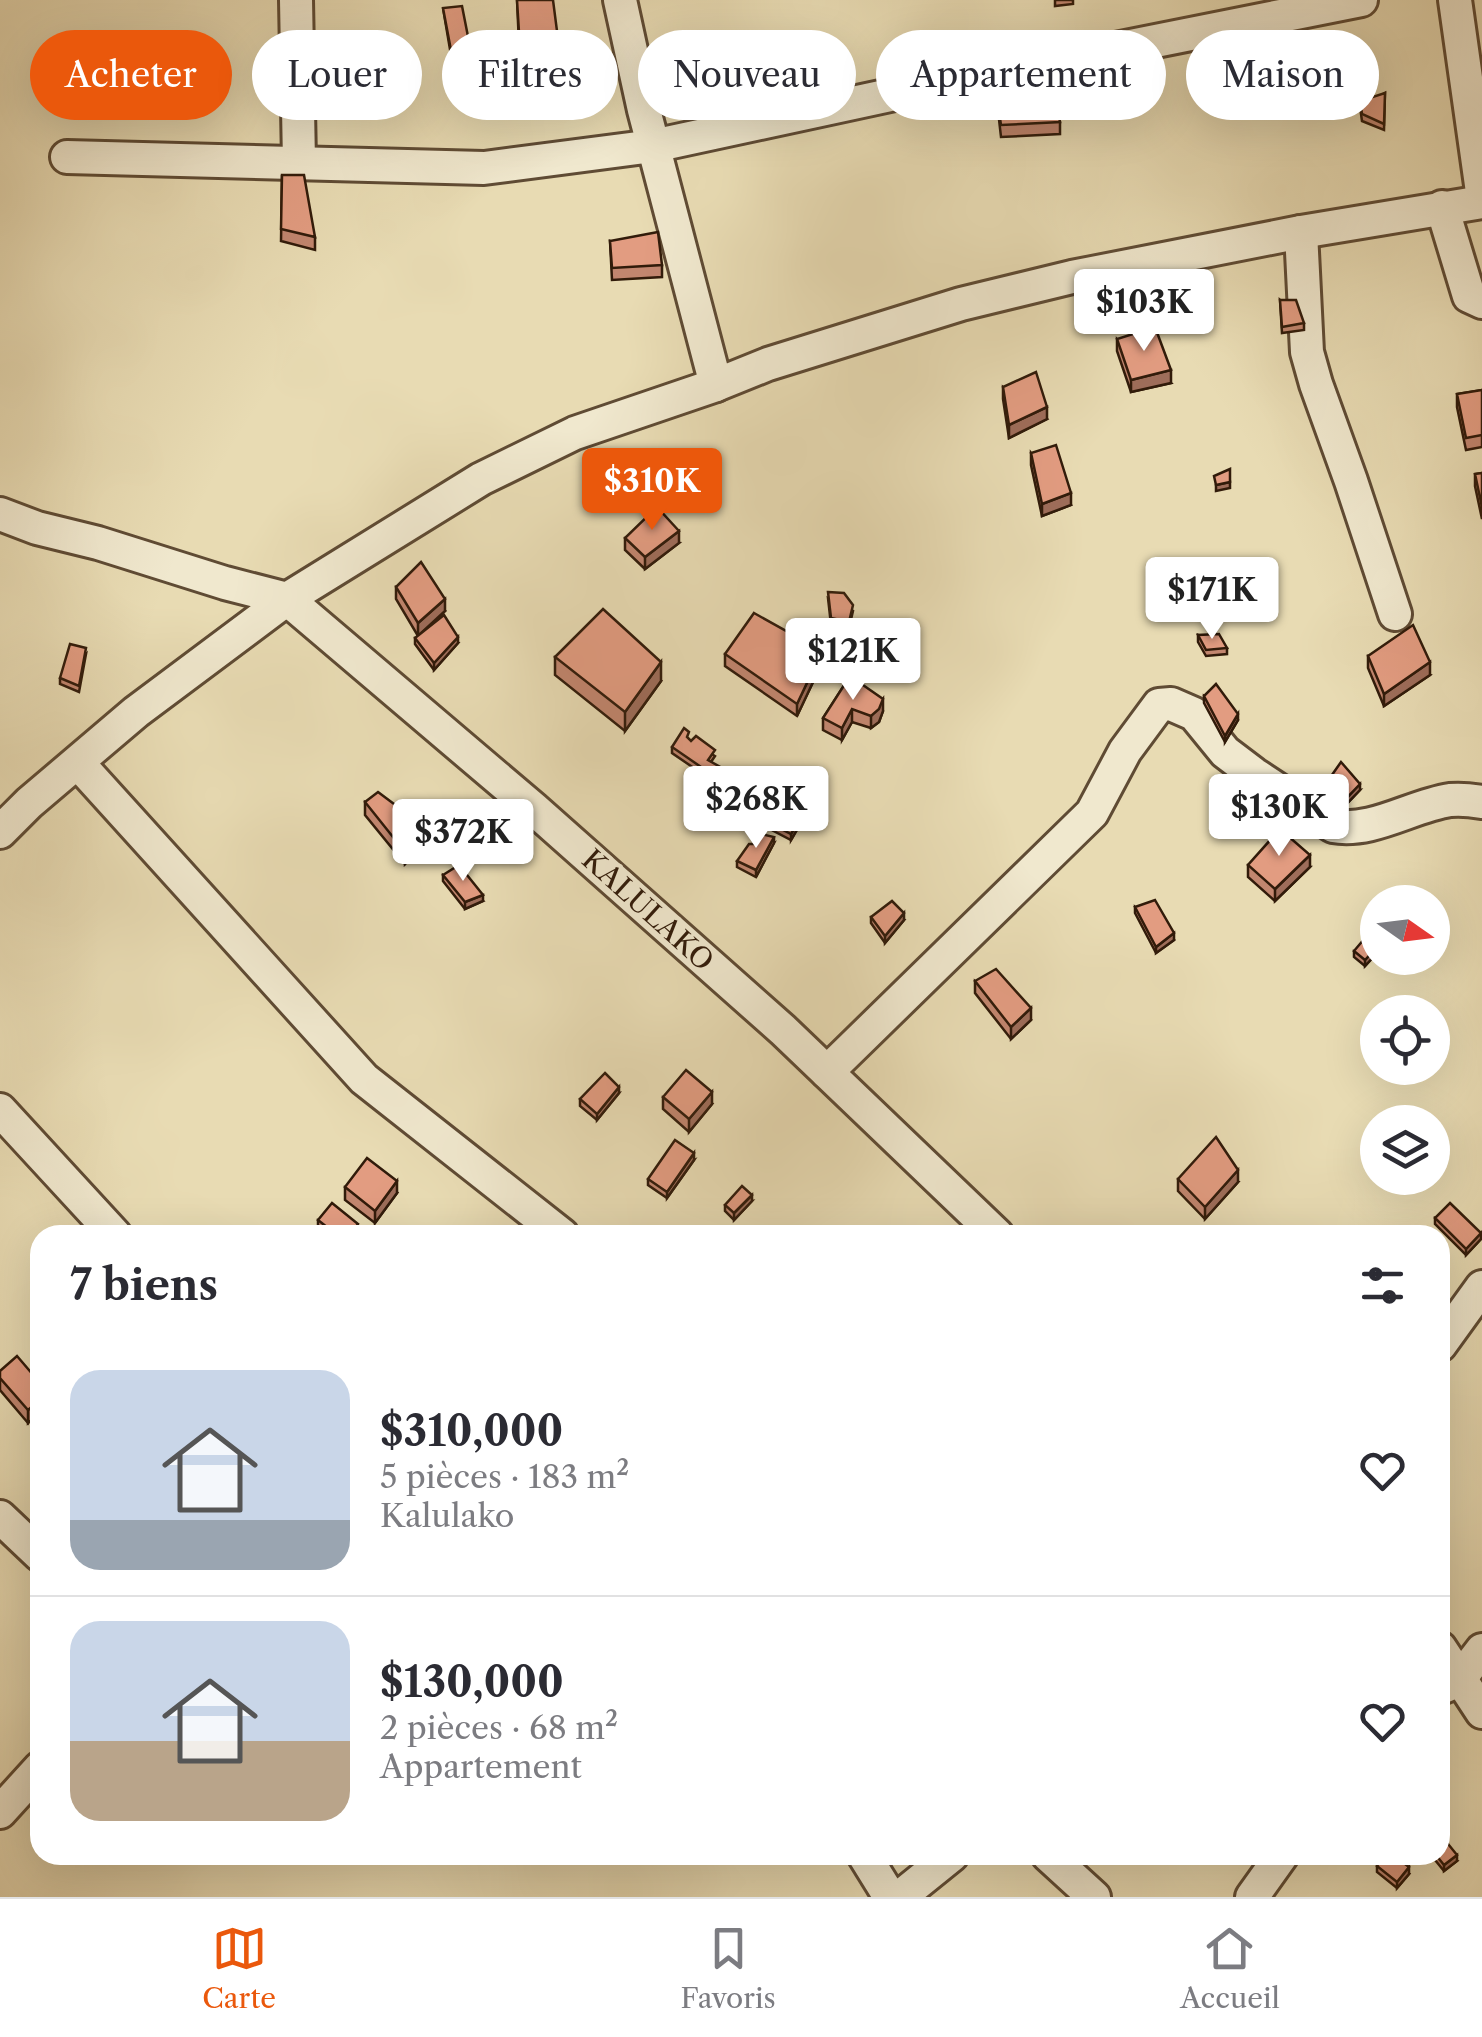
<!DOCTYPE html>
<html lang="fr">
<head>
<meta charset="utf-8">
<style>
  :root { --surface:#fff; --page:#f7f7f7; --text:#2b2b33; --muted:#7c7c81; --line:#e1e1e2; --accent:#ea580c }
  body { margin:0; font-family:"Libre Caslon Text",serif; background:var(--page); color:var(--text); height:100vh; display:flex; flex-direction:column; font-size:38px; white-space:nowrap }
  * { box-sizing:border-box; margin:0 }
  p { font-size:32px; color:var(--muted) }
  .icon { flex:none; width:55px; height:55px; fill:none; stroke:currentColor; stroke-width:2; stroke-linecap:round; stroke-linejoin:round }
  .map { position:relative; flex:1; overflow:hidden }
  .side { position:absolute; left:30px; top:1225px; width:1420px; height:640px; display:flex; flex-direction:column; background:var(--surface); border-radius:30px; box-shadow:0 10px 40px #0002 }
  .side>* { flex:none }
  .guide { position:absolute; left:30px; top:30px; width:1422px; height:90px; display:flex; gap:20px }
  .needle { width:65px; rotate:104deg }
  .controls { position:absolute; left:1360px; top:885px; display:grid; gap:20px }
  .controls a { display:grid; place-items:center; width:90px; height:90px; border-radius:50%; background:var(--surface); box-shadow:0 10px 40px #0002; font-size:50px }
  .price { position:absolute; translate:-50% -85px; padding:0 22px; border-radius:10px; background:#fff; color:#222; font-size:32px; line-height:65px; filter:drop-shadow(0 2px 5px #0008) }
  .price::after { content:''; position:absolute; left:50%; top:60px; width:30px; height:22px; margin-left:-15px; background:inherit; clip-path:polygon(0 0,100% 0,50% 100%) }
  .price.active { background:var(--accent); color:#fff }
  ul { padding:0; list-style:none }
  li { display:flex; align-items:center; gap:30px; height:250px; padding:0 40px }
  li+li { border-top:2px solid var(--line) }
  li span { display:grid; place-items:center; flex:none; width:280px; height:200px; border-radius:30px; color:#555 }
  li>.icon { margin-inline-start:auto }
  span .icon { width:120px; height:120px; fill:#fffc; stroke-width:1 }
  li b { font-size:42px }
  h2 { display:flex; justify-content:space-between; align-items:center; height:120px; padding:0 40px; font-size:42px }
  .tag { padding:0 35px; border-radius:45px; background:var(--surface); box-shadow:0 10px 40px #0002; font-size:35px; line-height:90px }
  .tag.active { background:var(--accent); color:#fff }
  .dock { display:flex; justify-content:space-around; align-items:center; height:140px; border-top:2px solid var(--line); background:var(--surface); font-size:28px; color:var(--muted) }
  .dock a { display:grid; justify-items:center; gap:5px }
  .dock .active { color:var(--accent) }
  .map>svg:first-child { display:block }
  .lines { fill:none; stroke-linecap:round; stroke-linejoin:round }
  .minor-casing { stroke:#5f4b34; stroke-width:38 }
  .minor { stroke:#f0e8ce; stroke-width:32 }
  .wall { fill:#c2866f; stroke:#311b0a; stroke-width:2.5 }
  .shaded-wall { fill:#9e6d5a; stroke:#311b0a; stroke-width:2.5 }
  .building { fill:#e29c81; stroke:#311b0a; stroke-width:2.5 }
  .labels { text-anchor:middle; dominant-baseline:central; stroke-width:8; stroke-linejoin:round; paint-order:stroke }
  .street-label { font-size:28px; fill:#311b0a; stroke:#f0e8ce }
</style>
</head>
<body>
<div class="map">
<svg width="1482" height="1897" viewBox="0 0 1482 1897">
  <rect width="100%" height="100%" fill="#e8dbb3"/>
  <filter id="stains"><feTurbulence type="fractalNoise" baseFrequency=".002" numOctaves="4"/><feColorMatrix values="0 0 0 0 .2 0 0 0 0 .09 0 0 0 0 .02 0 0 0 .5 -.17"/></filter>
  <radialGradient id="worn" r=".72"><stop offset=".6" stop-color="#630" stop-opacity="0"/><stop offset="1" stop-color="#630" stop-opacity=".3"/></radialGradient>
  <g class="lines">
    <defs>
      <g id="minor">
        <polyline points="296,0 299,162"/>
        <polyline points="620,0 644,110 716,385"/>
        <polyline points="1455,0 1482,192"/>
        <polyline points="67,157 484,168 653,146 955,81 1361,0"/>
        <polyline points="1442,207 1469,296 1482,302"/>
        <polyline points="1301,232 1307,352 1316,384 1351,481 1395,614"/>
        <polyline points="0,514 37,528 98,543 225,583 287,599 534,809 783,1030 997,1235"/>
        <polyline points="78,763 364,1079 562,1235"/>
        <polyline points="0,832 29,803 136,712 287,599 481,479 575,433 716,385 768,364 961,304 1072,277 1301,232 1482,202"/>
        <path d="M 827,1072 L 1092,813 L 1125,751 L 1159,705 L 1171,704 L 1194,714 L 1225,752 L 1254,774 L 1333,826 C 1373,833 1411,806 1450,800 C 1461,799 1471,800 1482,802"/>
        <polyline points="0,1110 115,1235"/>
        <polyline points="1440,1345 1482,1287"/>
        <polyline points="0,1517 40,1555"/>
        <polyline points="1440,1648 1482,1712"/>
        <polyline points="1443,1687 1459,1680 1482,1650"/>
        <polyline points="0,1812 40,1768"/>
        <polyline points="864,1855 890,1897"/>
        <polyline points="1048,1855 1094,1897"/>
        <polyline points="900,1897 952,1855"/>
        <polyline points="1252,1897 1282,1855"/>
      </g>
    </defs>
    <use href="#minor" class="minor-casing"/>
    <use href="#minor" class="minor"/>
  </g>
  <g class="wall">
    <polygon points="517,0 557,31 557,43 519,44"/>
    <polygon points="1055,0 1073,0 1073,4 1055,6"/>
    <polygon points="443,8 473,62 473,68 453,67"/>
    <polygon points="996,93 1060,122 1060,134 1001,137"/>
    <polygon points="1385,93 1384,130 1362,121 1360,107"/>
    <polygon points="282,175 315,237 315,250 281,241"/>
    <polygon points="610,241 662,265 662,277 612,280"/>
    <polygon points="1280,300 1304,323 1304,330 1282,333"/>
    <polygon points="1117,339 1171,383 1131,392 1117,351"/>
    <polygon points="1003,387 1047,419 1009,438 1003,399"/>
    <polygon points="1482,390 1482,447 1466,450 1457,407 1457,394"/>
    <polygon points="1031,453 1071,505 1042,516 1031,465"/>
    <polygon points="1482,473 1482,519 1475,486 1475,474"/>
    <polygon points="625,538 679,543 645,569 625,550"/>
    <polygon points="396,587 445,611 418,636 396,599"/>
    <polygon points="828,598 853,611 849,628 831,625"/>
    <polygon points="1198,635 1227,648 1227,654 1206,656 1198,642"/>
    <polygon points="415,638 458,643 434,670 415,644"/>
    <polygon points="86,654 79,692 60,684 60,678"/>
    <polygon points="725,654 822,663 797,716 725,666"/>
    <polygon points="1368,656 1430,675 1384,706 1368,668"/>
    <polygon points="555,657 661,681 625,731 555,675"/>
    <polygon points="850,676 883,711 879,722 871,728 852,722 842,740 823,730 823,718"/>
    <polygon points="1204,696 1238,720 1225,742 1204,703"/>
    <polygon points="688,739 715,756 711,762 722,774 717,784 672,753 672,747"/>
    <polygon points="1360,790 1337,814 1318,801 1318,795"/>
    <polygon points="365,802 426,840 405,864 365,815"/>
    <polygon points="810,807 791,840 768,828 768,822"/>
    <polygon points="774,843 756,877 737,867 737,861"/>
    <polygon points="1248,865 1310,867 1275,901 1248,877"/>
    <polygon points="443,875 483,901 465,909 443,881"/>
    <polygon points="1135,907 1174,940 1156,953 1135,913"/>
    <polygon points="871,917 904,920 885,943 871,923"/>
    <polygon points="1354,951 1376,954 1365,966 1354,957"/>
    <polygon points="975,981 1031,1020 1011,1039 975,993"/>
    <polygon points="619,1093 597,1120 580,1106 580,1099"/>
    <polygon points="663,1097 712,1104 689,1132 663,1109"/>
    <polygon points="694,1160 667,1198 648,1185 648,1179"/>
    <polygon points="1178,1179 1238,1182 1205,1219 1178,1191"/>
    <polygon points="345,1187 397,1193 375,1223 345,1200"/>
    <polygon points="752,1201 734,1220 725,1211 725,1205"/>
    <polygon points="1435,1218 1481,1239 1466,1255 1435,1224"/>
    <polygon points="318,1220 358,1230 355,1235 329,1235 318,1226"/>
    <polygon points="0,1371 40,1383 28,1423 0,1390"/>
    <polygon points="1431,1855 1440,1855 1457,1861 1444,1871"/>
    <polygon points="1377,1866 1409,1874 1397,1888 1377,1872"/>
  </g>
  <g class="shaded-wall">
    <polygon points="1171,370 1171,383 1131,392 1131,380"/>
    <polygon points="1047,407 1047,419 1009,438 1009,425"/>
    <polygon points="1230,482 1230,488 1216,491 1216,485"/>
    <polygon points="1071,493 1071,505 1042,516 1042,504"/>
    <polygon points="679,531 679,543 645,569 645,557"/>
    <polygon points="445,599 445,611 418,636 418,623"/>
    <polygon points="458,637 458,643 434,670 434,663"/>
    <polygon points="822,651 822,663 797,716 797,704"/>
    <polygon points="661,662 661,681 625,731 625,712"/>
    <polygon points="1430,662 1430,675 1384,706 1384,694"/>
    <polygon points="883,699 883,711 879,722 871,728 871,716"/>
    <polygon points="852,709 852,722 842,740 842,728"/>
    <polygon points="1238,714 1238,720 1225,742 1225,736"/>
    <polygon points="1360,784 1360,790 1337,814 1337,808"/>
    <polygon points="810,801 810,807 791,840 791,834"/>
    <polygon points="426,828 426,840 405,864 405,852"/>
    <polygon points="774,837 774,843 756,877 756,870"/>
    <polygon points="1310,855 1310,867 1275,901 1275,889"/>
    <polygon points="483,895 483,901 465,909 465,902"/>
    <polygon points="904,913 904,920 885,943 885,936"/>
    <polygon points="1174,933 1174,940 1156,953 1156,947"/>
    <polygon points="1376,948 1376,954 1365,966 1365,960"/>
    <polygon points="1031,1008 1031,1020 1011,1039 1011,1027"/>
    <polygon points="619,1087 619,1093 597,1120 597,1114"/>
    <polygon points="712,1092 712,1104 689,1132 689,1119"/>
    <polygon points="694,1153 694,1160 667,1198 667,1192"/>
    <polygon points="1238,1170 1238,1182 1205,1219 1205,1207"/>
    <polygon points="397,1181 397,1193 375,1223 375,1211"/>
    <polygon points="752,1195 752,1201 734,1220 734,1213"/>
    <polygon points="1481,1233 1481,1239 1466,1255 1466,1249"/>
    <polygon points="40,1400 40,1413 28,1423 28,1410"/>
    <polygon points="1457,1855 1457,1861 1444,1871 1444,1865"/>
    <polygon points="1409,1867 1409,1874 1397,1888 1397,1882"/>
  </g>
  <g class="building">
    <polygon points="517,0 553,0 557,31 519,32"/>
    <polygon points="462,6 473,62 453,61 443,8"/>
    <polygon points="1043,77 1055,96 1060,122 1001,125 996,93"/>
    <polygon points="1385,93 1384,124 1362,114 1360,101"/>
    <polygon points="282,175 304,175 315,237 281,229"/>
    <polygon points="658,232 662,265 612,268 610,241"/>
    <polygon points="1280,300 1296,300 1304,323 1282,327"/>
    <polygon points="1155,327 1171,370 1131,380 1117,339"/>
    <polygon points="1036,372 1047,407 1009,425 1003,387"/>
    <polygon points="1482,390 1482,435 1466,438 1457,394"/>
    <polygon points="1056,445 1071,493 1042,504 1031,453"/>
    <polygon points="1230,469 1230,482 1216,485 1214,476"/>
    <polygon points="1482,473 1482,507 1475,474"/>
    <polygon points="657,507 679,531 645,557 625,538"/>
    <polygon points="421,562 445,599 418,623 396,587"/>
    <polygon points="828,592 844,593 853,605 849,622 831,618"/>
    <polygon points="603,609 661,662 625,712 555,657"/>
    <polygon points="754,613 822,651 797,704 725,654"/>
    <polygon points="444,615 458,637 434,663 415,638"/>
    <polygon points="1413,625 1430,662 1384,694 1368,656"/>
    <polygon points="1219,634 1227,648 1206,650 1198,635"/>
    <polygon points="70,644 86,648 79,686 60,678"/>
    <polygon points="850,676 883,699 879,709 871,716 852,709 842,728 823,718"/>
    <polygon points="1216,684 1238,714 1225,736 1204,696"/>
    <polygon points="684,728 689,732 687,737 691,741 696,736 715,750 708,760 722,768 717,778 672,747"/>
    <polygon points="1341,762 1360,784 1337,808 1318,795"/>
    <polygon points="782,791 789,792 810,801 791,834 768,822"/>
    <polygon points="378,792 426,828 405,852 365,802"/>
    <polygon points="1280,829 1310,855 1275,889 1248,865"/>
    <polygon points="757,833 774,837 756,870 737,861 749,844 754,844"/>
    <polygon points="459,865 483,895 465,902 443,875"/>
    <polygon points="1155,900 1174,933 1156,947 1135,907"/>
    <polygon points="892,901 904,913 885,936 871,917"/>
    <polygon points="1365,938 1376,948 1365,960 1354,951"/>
    <polygon points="996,969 1031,1008 1011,1027 975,981"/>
    <polygon points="686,1070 712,1092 689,1119 663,1097"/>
    <polygon points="605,1073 619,1087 597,1114 580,1099"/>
    <polygon points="1216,1137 1238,1170 1205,1207 1178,1179"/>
    <polygon points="675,1140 694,1153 667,1192 648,1179"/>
    <polygon points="367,1158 397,1181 375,1211 345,1187"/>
    <polygon points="742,1186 752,1195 734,1213 725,1205"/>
    <polygon points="332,1203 358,1224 350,1235 337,1235 318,1220"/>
    <polygon points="1450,1203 1481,1233 1466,1249 1435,1218"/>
    <polygon points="17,1356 40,1383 40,1400 28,1410 0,1378 0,1371"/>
    <polygon points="1440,1834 1457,1855 1444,1865 1436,1855 1440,1855"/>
    <polygon points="1385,1855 1393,1855 1409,1867 1397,1882 1377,1866"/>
  </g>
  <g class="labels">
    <g class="street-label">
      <text transform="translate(648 910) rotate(42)">KALULAKO</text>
    </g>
  </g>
  <rect width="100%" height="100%" filter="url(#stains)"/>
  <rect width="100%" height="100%" fill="url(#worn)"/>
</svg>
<div class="controls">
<a><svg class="needle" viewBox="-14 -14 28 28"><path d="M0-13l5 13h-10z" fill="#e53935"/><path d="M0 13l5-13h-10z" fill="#7c7c81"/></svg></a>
<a><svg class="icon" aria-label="locate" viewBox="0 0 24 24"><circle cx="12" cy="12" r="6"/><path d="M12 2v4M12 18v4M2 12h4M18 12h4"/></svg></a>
<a><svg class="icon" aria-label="layers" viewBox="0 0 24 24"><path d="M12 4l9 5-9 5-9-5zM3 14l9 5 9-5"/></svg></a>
</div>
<b class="price" style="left:1144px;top:354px">$103K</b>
<b class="price active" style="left:652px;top:533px">$310K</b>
<b class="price" style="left:1212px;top:642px">$171K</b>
<b class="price" style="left:853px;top:703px">$121K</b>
<b class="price" style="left:756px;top:851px">$268K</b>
<b class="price" style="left:1279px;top:859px">$130K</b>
<b class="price" style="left:463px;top:884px">$372K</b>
<div class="guide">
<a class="tag active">Acheter</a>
<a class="tag">Louer</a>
<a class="tag">Filtres</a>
<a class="tag">Nouveau</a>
<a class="tag">Appartement</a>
<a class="tag">Maison</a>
</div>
<section class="side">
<h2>7 biens<svg class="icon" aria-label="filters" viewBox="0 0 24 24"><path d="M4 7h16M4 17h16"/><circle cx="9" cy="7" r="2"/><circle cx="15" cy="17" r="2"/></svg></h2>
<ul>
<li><span style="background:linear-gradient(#c9d6e8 75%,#9aa5b1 0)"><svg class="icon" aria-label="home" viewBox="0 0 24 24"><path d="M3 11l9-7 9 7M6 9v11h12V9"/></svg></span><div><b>$310,000</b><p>5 pièces · 183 m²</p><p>Kalulako</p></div><svg class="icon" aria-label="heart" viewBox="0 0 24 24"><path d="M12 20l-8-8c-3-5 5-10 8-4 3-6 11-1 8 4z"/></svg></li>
<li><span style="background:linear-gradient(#c9d6e8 60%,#b9a48a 0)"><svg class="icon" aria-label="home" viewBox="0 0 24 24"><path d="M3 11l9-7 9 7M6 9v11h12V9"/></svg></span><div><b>$130,000</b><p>2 pièces · 68 m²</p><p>Appartement</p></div><svg class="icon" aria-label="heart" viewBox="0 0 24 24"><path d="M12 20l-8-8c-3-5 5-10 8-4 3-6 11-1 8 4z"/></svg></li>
</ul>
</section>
</div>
<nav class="dock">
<a class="active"><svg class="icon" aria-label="map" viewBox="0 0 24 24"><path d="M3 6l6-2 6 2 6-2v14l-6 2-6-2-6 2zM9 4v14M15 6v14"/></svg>Carte</a>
<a><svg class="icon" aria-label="saved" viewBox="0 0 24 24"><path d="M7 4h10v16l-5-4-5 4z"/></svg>Favoris</a>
<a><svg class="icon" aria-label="home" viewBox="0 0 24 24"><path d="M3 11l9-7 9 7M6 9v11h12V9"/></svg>Accueil</a>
</nav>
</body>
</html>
